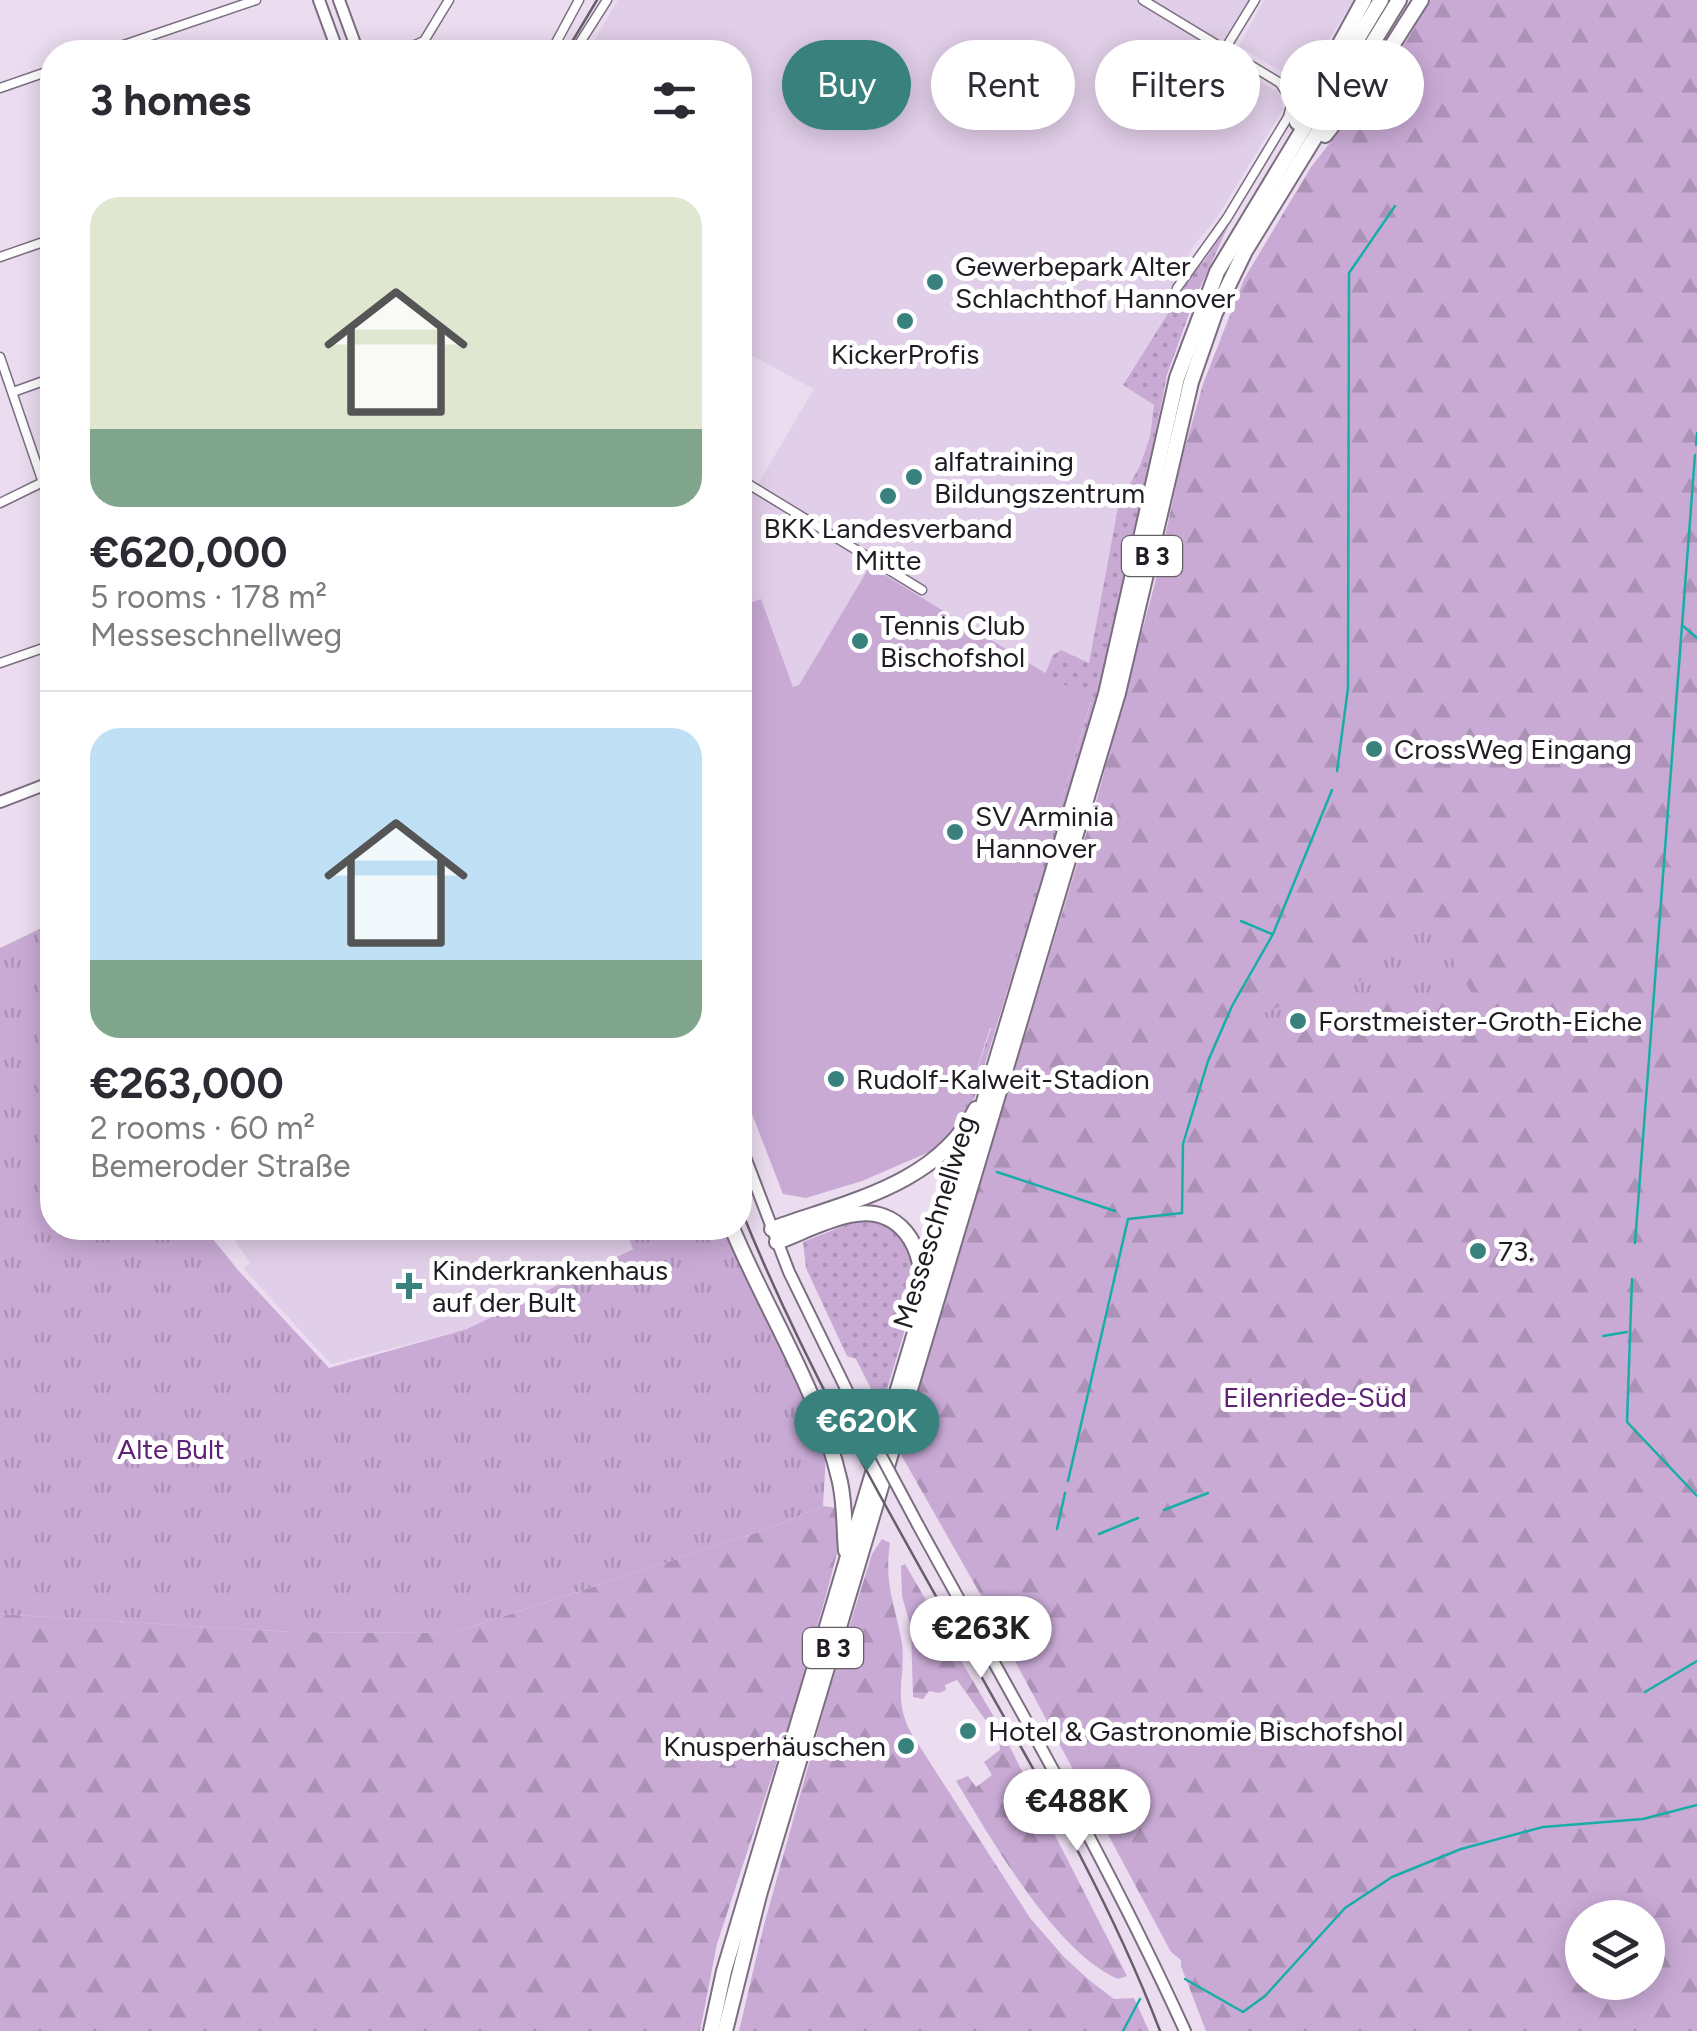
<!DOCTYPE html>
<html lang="en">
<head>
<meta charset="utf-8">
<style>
  :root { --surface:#fff; --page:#f7f7f7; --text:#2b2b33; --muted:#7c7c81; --line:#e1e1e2; --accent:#39817d }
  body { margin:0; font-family:Figtree,sans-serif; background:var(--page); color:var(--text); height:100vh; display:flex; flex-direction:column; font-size:38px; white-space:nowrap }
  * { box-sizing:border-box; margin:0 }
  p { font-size:32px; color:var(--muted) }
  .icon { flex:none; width:55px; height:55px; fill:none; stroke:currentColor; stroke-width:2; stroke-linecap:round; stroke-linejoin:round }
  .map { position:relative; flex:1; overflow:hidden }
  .sheet { position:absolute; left:40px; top:40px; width:712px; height:1200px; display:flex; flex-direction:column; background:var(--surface); border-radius:40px; box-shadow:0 5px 25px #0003 }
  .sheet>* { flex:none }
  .top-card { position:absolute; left:782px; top:40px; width:762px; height:90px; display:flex; gap:20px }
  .tools { position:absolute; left:1565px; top:1900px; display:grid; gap:20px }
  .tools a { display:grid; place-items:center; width:100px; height:100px; border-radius:50%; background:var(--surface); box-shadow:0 5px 25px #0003; font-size:50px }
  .price { position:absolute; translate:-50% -85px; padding:0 22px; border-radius:35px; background:#fff; color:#222; font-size:32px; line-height:65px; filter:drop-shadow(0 2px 5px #0008) }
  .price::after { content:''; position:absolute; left:50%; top:60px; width:30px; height:22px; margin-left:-15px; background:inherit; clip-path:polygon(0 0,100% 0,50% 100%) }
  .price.active { background:var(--accent); color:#fff }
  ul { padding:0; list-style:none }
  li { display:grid; align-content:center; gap:20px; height:530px; padding:0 50px }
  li+li { border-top:2px solid var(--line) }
  li span { display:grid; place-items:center; height:310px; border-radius:30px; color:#555 }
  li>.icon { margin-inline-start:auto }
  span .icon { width:180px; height:180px; fill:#fffc; stroke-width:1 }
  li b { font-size:42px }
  h2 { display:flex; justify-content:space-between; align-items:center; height:120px; padding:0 50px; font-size:42px }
  .tag { padding:0 35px; border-radius:45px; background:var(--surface); box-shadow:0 5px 25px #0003; font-size:35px; line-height:90px }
  .tag.active { background:var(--accent); color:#fff }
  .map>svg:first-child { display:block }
  .built { fill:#e1cee8 }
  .grass { fill:url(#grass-dots) }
  .forest { fill:url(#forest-firs); fill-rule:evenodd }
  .park { fill:url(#park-tufts) }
  .garden { fill:#c9aad5 }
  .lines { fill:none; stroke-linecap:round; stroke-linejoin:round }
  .stream { stroke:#19ada8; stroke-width:2.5 }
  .street-casing { stroke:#7b6e80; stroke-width:11 }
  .secondary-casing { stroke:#7b6e80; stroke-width:14 }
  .highway-casing { stroke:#7b6e80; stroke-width:18 }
  .street { stroke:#fff; stroke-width:8 }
  .secondary { stroke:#fff; stroke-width:10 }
  .highway { stroke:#fff; stroke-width:14 }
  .tram { stroke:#675e6a; stroke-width:2.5 }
  .secondary-bridge-casing { stroke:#7b6e80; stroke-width:14; stroke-linecap:butt }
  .secondary-bridge { stroke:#fff; stroke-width:10 }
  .poi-dot { fill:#39817d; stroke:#fff; stroke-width:4 }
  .labels { text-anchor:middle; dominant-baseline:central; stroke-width:10; stroke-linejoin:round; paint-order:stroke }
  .shield { fill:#fff; stroke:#645f65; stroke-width:2.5 }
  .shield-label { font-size:25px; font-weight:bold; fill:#211b23 }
  .poi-label { font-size:28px; fill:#211b23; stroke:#fff; text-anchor:start }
  .street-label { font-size:28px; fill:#211b23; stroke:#fff }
  .park-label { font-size:28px; fill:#5f2174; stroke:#fff }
</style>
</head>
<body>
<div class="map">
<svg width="1697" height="2031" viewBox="0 0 1697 2031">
  <defs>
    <pattern id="grass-dots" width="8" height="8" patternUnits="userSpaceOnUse" patternTransform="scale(2.5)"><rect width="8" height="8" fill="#c9aad5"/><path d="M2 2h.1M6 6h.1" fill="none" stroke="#ac92b7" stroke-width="1.8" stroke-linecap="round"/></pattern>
    <pattern id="forest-firs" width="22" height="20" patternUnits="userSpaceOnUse" patternTransform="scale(2.5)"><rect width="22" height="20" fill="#c9aad5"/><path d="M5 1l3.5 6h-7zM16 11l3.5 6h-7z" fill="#ac92b7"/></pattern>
    <pattern id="park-tufts" width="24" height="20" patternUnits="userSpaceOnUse" patternTransform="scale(2.5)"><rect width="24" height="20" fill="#c9aad5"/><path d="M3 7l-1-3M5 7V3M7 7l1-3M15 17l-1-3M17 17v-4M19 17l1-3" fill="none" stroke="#ac92b7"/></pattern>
  </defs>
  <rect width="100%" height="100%" fill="#ebdcf0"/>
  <g class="built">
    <polygon points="618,0 1255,0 1221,57 1279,93 1283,109 1216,219 1194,245 1171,286 1181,292 1123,384 1155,405 1150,437 1139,468 1119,502 1089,664 1066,652 1053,655 1045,674 870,566 799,685 792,688 761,599 740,606 740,475 758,484 814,389 740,349 740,52 587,52"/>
    <polygon points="1264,0 1354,0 1301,84 1239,46"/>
    <polygon points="226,1228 625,1228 633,1248 467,1329 331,1364 243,1268 251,1264"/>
  </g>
  <g class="grass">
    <polygon points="1230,222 1193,303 1167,375 1116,633 1098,697 973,1102 961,1118 991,1028 993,1028 1091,702 1045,674 1053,655 1061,650 1089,663 1119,502 1139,468 1150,437 1154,405 1123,385 1197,267 1204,261"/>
    <polygon points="861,1219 890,1224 904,1235 917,1274 904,1333 881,1409 856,1359 847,1356 806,1268 803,1242"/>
  </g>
  <g class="forest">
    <path d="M 1431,0 L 1697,0 L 1697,2031 L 1206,2031 L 1181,1966 L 1181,1960 L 1171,1952 L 1002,1637 L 1010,1629 L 991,1613 L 899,1451 L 1098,795 L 1155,583 L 1182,458 L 1203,384 L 1244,279 L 1311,167 L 1388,70 ZM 1582,1918 L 1648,1918 L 1648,1982 L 1582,1982 Z"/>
    <polygon points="823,1506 837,1508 837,1553 828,1588 791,1718 717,1944 700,2031 0,2031 0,1614 290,1632 453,1633 765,1530"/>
    <path d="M 882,1539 L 890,1543 C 884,1583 894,1601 901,1638 C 908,1673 891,1695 911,1733 L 1030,1918 L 1064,1957 L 1089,1980 L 1114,1999 L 1134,1998 L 1149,2031 L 739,2031 L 764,1925 L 829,1691 L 872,1554 Z"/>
    <path d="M 905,1564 L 998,1724 L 1127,1976 L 1118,1979 C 1055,1952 992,1840 956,1781 L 968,1776 L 976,1787 L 992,1775 L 984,1762 L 1000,1750 L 999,1739 L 957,1680 L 945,1685 L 946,1690 L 939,1693 L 929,1691 L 923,1699 L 913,1697 L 911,1628 L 902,1596 L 901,1566 Z"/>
  </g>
  <g class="park">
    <polygon points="1431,920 1473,996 1396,995 1259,1048 1264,1013 1325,987 1385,976 1383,970 1370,972 1364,952"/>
    <polygon points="52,923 52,1228 204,1228 238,1270 329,1368 467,1329 633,1249 625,1228 725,1228 805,1401 826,1455 823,1506 765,1530 453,1633 290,1632 0,1614 0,948"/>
  </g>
  <polygon class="garden" points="870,566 1091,701 994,1028 990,1028 961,1119 936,1149 862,1181 806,1198 783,1194 740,1083 740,606 761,599 793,687 799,685"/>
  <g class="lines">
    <g class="stream">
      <polyline points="1696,445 1697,433"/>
      <polyline points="1683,626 1697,638"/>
      <polyline points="1337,771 1348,688 1349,273 1395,206"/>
      <polyline points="1241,921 1272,934"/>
      <polyline points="997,1172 1115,1211"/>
      <polyline points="1635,1243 1695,455"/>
      <polyline points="1632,1279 1627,1422 1697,1496"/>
      <polyline points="1603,1336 1627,1332"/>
      <polyline points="1068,1481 1128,1219 1182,1213 1183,1144 1208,1061 1232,1006 1273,934 1332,790"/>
      <polyline points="1164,1510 1208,1493"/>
      <polyline points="1057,1529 1065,1493"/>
      <polyline points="1099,1534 1138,1518"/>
      <polyline points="1645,1692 1697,1661"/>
      <polyline points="1185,1979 1243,2012 1265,1996 1345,1908 1392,1877 1461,1849 1543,1827 1643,1819 1697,1805"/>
      <polyline points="1123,2031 1140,1999"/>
    </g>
    <defs>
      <g id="street">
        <polyline points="1143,0 1280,83 1292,102 1288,117 1227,218 1177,288"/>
        <polyline points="1225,49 1255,0"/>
        <polyline points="103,52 256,0"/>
        <polyline points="399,52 424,41 449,0"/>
        <polyline points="551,52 579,0"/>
        <polyline points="574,52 607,0"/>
        <polyline points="0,88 52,70"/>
        <polyline points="0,257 52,239"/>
        <polyline points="0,357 52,509"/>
        <polyline points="13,392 52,378"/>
        <polyline points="740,479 922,590"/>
        <polyline points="0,503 43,482"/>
        <polyline points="0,663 52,645"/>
      </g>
      <g id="secondary">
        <polyline points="319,0 338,52"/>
        <polyline points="339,0 358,52"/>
        <polyline points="0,802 52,782"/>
        <polyline points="740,1144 789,1272 853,1403"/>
        <path d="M 918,1525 C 1010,1693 1106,1857 1185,2031"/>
      </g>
      <g id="highway">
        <polyline points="1297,122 1364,0"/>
        <polyline points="1325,135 1379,66 1421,0"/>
        <path d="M 732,1228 C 767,1312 820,1393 840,1482 C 845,1505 844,1528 846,1551"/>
        <path d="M 772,1229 C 846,1202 937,1185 976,1109"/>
        <path d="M 777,1242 C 801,1233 825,1220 850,1215 C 900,1204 926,1248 921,1292"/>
        <polyline points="711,2031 724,1971 1106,694 1177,378 1217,272 1381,0"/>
        <polyline points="725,2031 759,1895 1118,693 1191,382 1215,313 1245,251 1399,0"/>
      </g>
    </defs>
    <use href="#street" class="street-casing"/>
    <use href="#secondary" class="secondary-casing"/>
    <use href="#highway" class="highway-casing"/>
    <use href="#street" class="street"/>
    <use href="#secondary" class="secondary"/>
    <use href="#highway" class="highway"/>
    <g class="tram">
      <polyline points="566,52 597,0"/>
      <path d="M 740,1207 C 801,1359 884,1504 964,1646 C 1035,1772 1108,1895 1160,2031"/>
    </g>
    <defs>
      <polyline id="secondary-bridge" points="853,1403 918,1525"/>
    </defs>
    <use href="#secondary-bridge" class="secondary-bridge-casing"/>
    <use href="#secondary-bridge" class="secondary-bridge"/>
  </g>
  <g class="poi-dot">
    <circle cx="935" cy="282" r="10"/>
    <circle cx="905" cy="321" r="10"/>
    <circle cx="914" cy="477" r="10"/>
    <circle cx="888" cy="496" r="10"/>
    <circle cx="860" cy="641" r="10"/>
    <circle cx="1374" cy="749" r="10"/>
    <circle cx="955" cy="832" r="10"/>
    <circle cx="1298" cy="1021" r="10"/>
    <circle cx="836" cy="1079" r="10"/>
    <circle cx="1478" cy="1251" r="10"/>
    <path d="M404 1271h10v10h10v10h-10v10h-10v-10h-10v-10h10z"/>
    <circle cx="968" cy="1731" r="10"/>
    <circle cx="906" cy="1746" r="10"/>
  </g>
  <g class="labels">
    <g class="shield">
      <rect x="1122" y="536" width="60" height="40" rx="8"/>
      <rect x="803" y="1628" width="60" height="40" rx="8"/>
    </g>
    <g class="shield-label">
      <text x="1152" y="556">B 3</text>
      <text x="833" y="1648">B 3</text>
    </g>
    <g class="poi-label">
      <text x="955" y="266">Gewerbepark Alter<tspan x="955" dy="32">Schlachthof Hannover</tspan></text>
      <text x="905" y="354" text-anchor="middle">KickerProfis</text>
      <text x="934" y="461">alfatraining<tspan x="934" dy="32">Bildungszentrum</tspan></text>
      <text x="888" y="528" text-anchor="middle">BKK Landesverband<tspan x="888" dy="32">Mitte</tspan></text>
      <text x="880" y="625">Tennis Club<tspan x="880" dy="32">Bischofshol</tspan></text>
      <text x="1394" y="749">CrossWeg Eingang</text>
      <text x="975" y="816">SV Arminia<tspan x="975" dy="32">Hannover</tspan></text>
      <text x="1318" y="1021">Forstmeister-Groth-Eiche</text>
      <text x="856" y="1079">Rudolf-Kalweit-Stadion</text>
      <text x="1498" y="1251">73.</text>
      <text x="432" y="1270">Kinderkrankenhaus<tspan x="432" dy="32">auf der Bult</tspan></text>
      <text x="988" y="1731">Hotel &amp; Gastronomie Bischofshol</text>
      <text x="886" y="1746" text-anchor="end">Knusperhäuschen</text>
    </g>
    <g class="street-label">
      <text transform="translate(934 1222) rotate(-73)">Messeschnellweg</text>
    </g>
    <g class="park-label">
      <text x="1315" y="1397">Eilenriede-Süd</text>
      <text x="171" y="1449">Alte Bult</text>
    </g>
  </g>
</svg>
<div class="tools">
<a><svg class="icon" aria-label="layers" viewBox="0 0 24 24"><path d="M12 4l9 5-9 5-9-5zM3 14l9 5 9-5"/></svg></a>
</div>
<b class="price active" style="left:867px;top:1474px">€620K</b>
<b class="price" style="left:981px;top:1681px">€263K</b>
<b class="price" style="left:1077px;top:1854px">€488K</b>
<div class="top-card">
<a class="tag active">Buy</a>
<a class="tag">Rent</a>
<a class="tag">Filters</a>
<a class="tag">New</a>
</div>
<section class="sheet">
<h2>3 homes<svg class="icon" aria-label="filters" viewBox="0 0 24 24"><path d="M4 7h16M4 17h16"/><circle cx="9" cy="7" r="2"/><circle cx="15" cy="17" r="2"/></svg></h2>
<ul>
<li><span style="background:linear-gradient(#dfe7d0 75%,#7fa58c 0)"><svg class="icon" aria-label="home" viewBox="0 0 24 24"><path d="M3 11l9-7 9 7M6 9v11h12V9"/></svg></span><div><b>€620,000</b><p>5 rooms · 178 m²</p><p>Messeschnellweg</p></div></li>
<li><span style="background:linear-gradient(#bfe0f5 75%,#7fa58c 0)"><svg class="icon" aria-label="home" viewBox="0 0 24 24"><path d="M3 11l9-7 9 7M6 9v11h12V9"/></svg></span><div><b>€263,000</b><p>2 rooms · 60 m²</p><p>Bemeroder Straße</p></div></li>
</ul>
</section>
</div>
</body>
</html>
